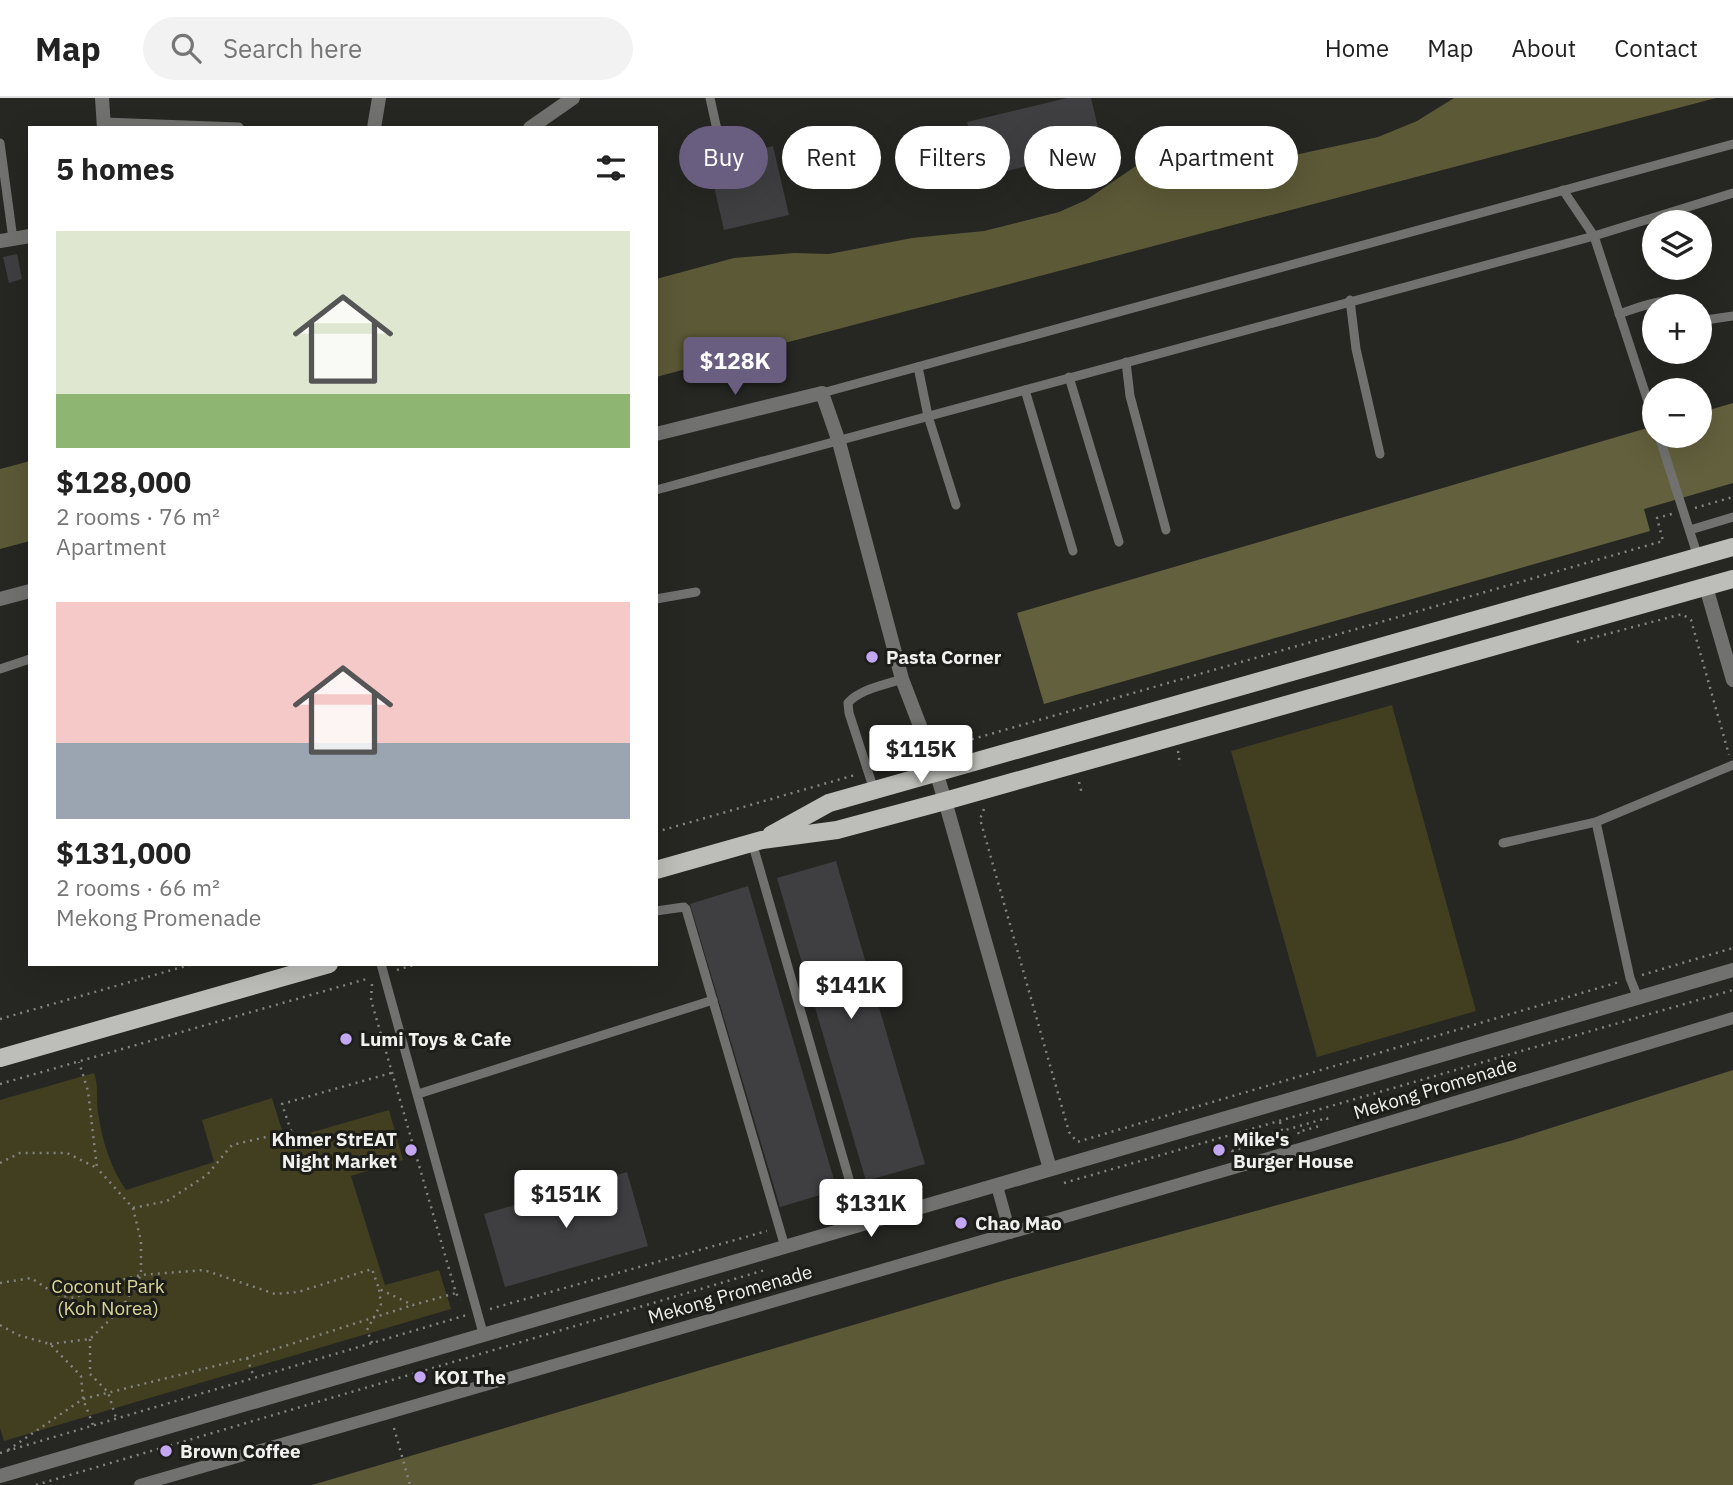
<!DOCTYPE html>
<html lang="en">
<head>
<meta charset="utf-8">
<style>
  :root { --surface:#fff; --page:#f2f2f2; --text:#222; --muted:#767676; --line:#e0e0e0; --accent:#6a5e80 }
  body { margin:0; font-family:"IBM Plex Sans",sans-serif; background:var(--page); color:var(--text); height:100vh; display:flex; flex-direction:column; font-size:26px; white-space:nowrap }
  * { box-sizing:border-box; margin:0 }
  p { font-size:23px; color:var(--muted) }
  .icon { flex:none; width:38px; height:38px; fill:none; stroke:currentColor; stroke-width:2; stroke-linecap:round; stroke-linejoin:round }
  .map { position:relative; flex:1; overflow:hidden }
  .sheet { position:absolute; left:28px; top:28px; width:630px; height:840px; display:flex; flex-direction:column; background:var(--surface); border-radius:0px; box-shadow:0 7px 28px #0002 }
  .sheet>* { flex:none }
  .banner { position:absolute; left:679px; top:28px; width:665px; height:63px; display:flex; gap:14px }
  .controls { position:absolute; left:1642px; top:112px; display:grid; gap:14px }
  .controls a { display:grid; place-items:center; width:70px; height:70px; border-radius:50%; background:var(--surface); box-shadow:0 7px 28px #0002; font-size:35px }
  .price { position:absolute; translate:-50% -60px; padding:0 16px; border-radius:7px; background:#fff; color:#222; font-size:23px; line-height:46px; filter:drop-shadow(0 2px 4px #0008) }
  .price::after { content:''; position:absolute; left:50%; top:42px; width:21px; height:16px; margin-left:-10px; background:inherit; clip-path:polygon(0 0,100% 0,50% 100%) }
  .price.selected { background:var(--accent); color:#fff }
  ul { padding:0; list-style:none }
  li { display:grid; align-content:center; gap:14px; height:371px; padding:0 28px }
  li span { display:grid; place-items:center; height:217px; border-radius:0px; color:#555 }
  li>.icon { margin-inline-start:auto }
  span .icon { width:126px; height:126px; fill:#fffc; stroke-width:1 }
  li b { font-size:30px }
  h2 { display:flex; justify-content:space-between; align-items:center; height:84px; padding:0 28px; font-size:30px }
  .pill { padding:0 24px; border-radius:32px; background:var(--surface); box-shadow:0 7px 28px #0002; font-size:24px; line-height:63px }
  .pill.selected { background:var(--accent); color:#fff }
  header { display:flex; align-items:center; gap:42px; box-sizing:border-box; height:98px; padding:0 35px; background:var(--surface); border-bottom:2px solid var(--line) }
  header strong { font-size:33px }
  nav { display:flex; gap:38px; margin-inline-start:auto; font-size:24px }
  .search { width:490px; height:63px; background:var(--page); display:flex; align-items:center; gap:18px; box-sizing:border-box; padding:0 24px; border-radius:38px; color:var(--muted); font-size:26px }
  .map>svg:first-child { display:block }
  .green { fill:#413f1f }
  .forest { fill:#63603d }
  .water { fill:#5b5936 }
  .building { fill:#3f3e41 }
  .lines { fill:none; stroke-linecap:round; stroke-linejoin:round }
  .path { stroke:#838380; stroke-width:2.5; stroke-dasharray:2 5; stroke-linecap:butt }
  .service { stroke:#717170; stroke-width:9 }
  .pedestrian { stroke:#717170; stroke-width:12 }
  .minor { stroke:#717170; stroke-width:14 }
  .tertiary { stroke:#717170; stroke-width:14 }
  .primary { stroke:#bdbdba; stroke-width:18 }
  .poi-dot { fill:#c3a7f2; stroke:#1d1d1a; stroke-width:2.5 }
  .labels { text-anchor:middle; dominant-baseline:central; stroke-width:6; stroke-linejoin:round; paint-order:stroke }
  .poi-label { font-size:19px; font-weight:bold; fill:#f0f0ee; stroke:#1d1d1a; text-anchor:start }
  .street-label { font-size:19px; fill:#f0f0ee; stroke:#1d1d1a }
  .park-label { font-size:19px; fill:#dad596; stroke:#1d1d1a }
</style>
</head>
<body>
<header>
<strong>Map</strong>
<div class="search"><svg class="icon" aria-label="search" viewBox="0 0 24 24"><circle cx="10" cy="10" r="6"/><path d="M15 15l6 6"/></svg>Search here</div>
<nav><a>Home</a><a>Map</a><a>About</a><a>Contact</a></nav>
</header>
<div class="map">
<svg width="1733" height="1387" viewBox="0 0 1733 1387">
  <rect width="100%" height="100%" fill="#262623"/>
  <g class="green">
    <polygon points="1392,607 1476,913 1317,959 1231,653"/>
    <path d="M 94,975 C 99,988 96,1001 98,1014 C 102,1042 110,1069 126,1092 L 214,1064 L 202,1022 L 272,1000 L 285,1042 L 389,1012 L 403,1062 L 351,1078 L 385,1187 L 439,1172 L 451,1211 L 4,1343 L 0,1330 L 0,1002 Z"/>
  </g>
  <polygon class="forest" points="1733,305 1733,385 1644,411 1650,433 1044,606 1017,515 1654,328 1654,338 1699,338 1699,315"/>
  <g class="water">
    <polygon points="1454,0 1716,0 656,279 656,181 734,160 794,155 829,156 912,140 984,133 1059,114 1086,102 1149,59 1177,45 1197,41 1213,45 1232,57 1251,63 1276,61 1378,39 1417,23"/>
    <polygon points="30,363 30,443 0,451 0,371"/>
    <polygon points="1733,972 1733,1387 312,1387 1005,1182 1510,1043"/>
  </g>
  <g class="building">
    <polygon points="1067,0 1091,0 1103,50 981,79 967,24"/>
    <polygon points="773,48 789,117 724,132 708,63"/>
    <polygon points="17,156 22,181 9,185 3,159"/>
    <polygon points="836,763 925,1066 866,1083 777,780"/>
    <polygon points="748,788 837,1092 780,1109 690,806"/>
    <polygon points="627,1074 648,1148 505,1189 484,1116"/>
  </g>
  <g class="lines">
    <g class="path">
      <polyline points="1695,410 1733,399"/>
      <polyline points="1577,544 1682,516 1691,522 1729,657"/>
      <polyline points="945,649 1663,443 1657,420 1672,416"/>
      <polyline points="1178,653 1180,667"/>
      <polyline points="878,671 915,659"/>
      <polyline points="1079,684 1082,696"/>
      <polyline points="984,711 980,721 1069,1034 1077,1044 1619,884"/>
      <polyline points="656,734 855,677"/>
      <polyline points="397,872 417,866"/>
      <polyline points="1642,877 1733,850"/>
      <polyline points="372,886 371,902 456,1195 460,1202"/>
      <polyline points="0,921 193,866"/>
      <polyline points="0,986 370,880"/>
      <polyline points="1280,1024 1282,1033 1327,1020 1328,1026 1327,1026"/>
      <polyline points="1299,1036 1298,1034 1320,1028"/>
      <polyline points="1265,1046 1264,1043 1232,1053 1231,1049 1282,1033"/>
      <polyline points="0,1065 20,1055 67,1055 97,1070 88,993 79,964"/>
      <polyline points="1064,1085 1733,892"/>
      <polyline points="133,1110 167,1103 207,1077 232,1047 291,1033 282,1006 391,975"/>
      <polyline points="0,1185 31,1180 57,1197 75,1200 97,1188 141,1177 204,1172 275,1196 298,1194 372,1171 379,1191 413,1207 456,1195"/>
      <polyline points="490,1211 767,1133"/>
      <polyline points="0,1227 18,1237 50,1246 81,1278 83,1301 93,1327"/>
      <polyline points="90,1241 90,1276 108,1294 116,1320"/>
      <polyline points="372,1245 367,1232 381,1206 379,1191"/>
      <polyline points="50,1246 90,1241 122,1210 141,1177 141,1143 133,1110 97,1070"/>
      <polyline points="247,1260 254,1279"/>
      <polyline points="394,1330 410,1387"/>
      <polyline points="8,1352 83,1301 247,1260 413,1207"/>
      <polyline points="0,1355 467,1217"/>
      <polyline points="36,1387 765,1172"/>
    </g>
    <g class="service">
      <polyline points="710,0 722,54"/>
      <polyline points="104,24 239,29"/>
      <polyline points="0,45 13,141"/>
      <polyline points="1563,92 1594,138 1654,322"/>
      <polyline points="1350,202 1356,251 1380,356"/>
      <path d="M 1619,216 C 1640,209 1668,196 1688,208"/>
      <polyline points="1699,223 1733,218"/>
      <polyline points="1126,264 1130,298 1166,432"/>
      <polyline points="918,269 928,318 956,407"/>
      <polyline points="1069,279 1119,444"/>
      <polyline points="1025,292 1073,453"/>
      <polyline points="822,295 1733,46"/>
      <polyline points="1659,338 1698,459"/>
      <polyline points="656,392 1594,138 1733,95"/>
      <polyline points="1690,432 1733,419"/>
      <polyline points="656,501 696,494"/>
      <polyline points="0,571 30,561"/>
      <path d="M 874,692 L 849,615 L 848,605 C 860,591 885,587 902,581"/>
      <polyline points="1596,724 1630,880 1638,900"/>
      <polyline points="752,744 862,1126"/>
      <polyline points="1503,745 1596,724 1733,667"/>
      <polyline points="656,813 684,809 686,811 785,1149"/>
      <polyline points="381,866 483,1235"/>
      <polyline points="418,996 713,902"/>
    </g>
    <g class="pedestrian">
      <polyline points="997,1088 1010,1135"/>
      <polyline points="140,1387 1303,1050 1733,920"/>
    </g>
    <g class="minor">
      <polyline points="102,0 104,30"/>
      <polyline points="374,30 379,0"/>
      <polyline points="656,336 822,295 839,344 902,581 930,654 945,703 1050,1071"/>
      <polyline points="1706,489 1733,582"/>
      <polyline points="0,501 30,493"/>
      <polyline points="0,1378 1733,872"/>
    </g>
    <g class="tertiary">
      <polyline points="530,30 573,0"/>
      <polyline points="0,143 30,138"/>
    </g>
    <g class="primary">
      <polyline points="771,737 829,705 1733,449"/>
      <polyline points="656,772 762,742 837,732 945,703 1733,481"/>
      <polyline points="0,960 329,866"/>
    </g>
  </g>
  <g class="poi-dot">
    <circle cx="872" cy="559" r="7"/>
    <circle cx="346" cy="941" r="7"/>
    <circle cx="411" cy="1052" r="7"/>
    <circle cx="1219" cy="1052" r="7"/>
    <circle cx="961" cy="1125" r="7"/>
    <circle cx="420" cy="1279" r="7"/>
    <circle cx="166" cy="1353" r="7"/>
  </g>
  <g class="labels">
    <g class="poi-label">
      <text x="886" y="559">Pasta Corner</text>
      <text x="360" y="941">Lumi Toys &amp; Cafe</text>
      <text x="397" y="1041" text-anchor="end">Khmer StrEAT<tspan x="397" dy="22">Night Market</tspan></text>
      <text x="1233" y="1041">Mike's<tspan x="1233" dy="22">Burger House</tspan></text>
      <text x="975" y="1125">Chao Mao</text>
      <text x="434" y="1279">KOI The</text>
      <text x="180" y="1353">Brown Coffee</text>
    </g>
    <g class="street-label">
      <text transform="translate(1435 990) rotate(-17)">Mekong Promenade</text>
      <text transform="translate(730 1196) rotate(-16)">Mekong Promenade</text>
    </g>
    <g class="park-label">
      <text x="108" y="1188">Coconut Park<tspan x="108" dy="22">(Koh Norea)</tspan></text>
    </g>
  </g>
</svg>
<div class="controls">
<a><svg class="icon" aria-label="layers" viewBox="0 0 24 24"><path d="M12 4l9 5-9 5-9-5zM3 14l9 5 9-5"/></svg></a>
<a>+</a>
<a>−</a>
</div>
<b class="price selected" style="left:735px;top:299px">$128K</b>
<b class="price" style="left:921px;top:687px">$115K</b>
<b class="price" style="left:851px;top:923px">$141K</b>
<b class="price" style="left:566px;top:1132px">$151K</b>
<b class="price" style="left:871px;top:1141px">$131K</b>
<div class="banner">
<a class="pill selected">Buy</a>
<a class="pill">Rent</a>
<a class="pill">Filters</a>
<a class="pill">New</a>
<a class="pill">Apartment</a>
</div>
<section class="sheet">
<h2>5 homes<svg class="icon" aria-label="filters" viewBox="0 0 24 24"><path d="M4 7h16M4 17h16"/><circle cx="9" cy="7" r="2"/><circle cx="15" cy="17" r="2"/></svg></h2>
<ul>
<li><span style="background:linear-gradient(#dfe7d0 75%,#8fb573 0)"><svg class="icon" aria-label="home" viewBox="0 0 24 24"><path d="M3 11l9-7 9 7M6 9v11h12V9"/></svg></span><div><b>$128,000</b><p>2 rooms · 76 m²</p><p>Apartment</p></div></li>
<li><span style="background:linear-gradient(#f6c9c9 65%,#9aa5b1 0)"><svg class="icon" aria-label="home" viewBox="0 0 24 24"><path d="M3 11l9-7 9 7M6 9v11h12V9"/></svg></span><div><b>$131,000</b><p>2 rooms · 66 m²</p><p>Mekong Promenade</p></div></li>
</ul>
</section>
</div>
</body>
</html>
